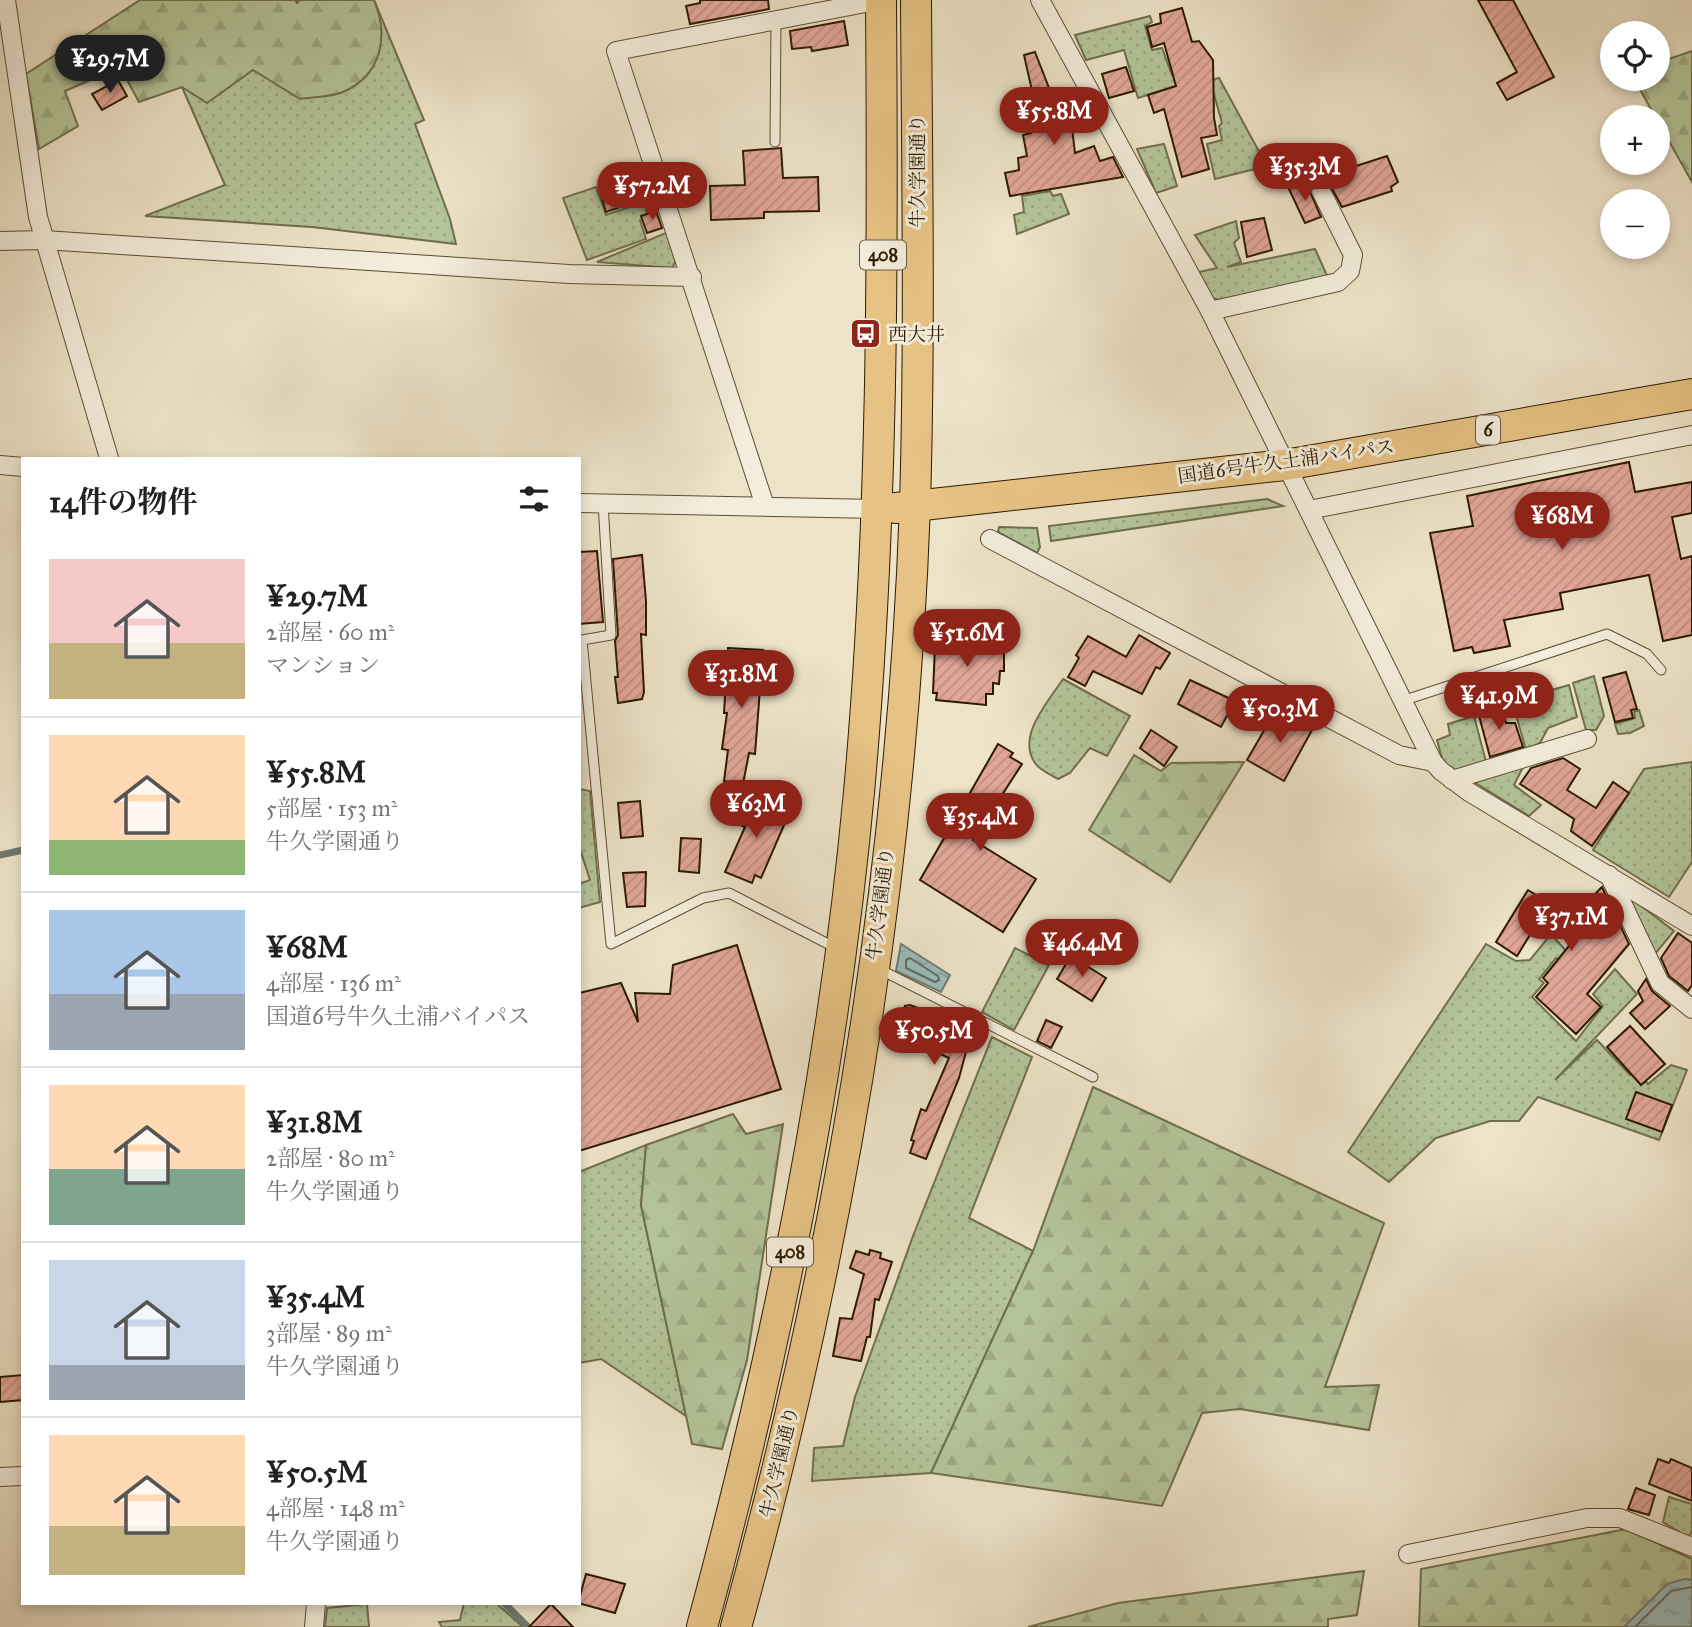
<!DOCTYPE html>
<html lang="ja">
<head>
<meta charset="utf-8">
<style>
  :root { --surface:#fff; --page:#f2f2f2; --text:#202124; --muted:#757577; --line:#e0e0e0; --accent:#8f2418 }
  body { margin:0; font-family:"IM FELL Great Primer","Noto Serif JP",serif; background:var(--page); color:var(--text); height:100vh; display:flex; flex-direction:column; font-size:26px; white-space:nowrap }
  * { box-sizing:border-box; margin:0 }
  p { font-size:23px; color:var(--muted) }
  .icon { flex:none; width:38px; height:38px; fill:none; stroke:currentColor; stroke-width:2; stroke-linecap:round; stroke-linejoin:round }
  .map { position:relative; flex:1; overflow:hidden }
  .panel { position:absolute; left:21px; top:457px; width:560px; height:1148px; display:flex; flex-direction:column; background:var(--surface); border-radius:0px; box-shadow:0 4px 10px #0003 }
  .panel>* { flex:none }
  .tools { position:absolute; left:1600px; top:21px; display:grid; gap:14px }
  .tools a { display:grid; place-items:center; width:70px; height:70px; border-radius:50%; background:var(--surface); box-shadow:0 4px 10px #0003; font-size:35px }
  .price { position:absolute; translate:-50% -60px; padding:0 16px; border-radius:24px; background:var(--accent); color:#fff; font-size:23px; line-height:46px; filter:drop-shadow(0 2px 4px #0008) }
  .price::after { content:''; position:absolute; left:50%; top:42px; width:21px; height:16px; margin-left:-10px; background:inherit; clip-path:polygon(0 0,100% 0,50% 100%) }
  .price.on { background:#222; color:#fff }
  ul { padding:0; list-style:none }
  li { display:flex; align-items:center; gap:21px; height:175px; padding:0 28px }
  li+li { border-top:2px solid var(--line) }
  li span { display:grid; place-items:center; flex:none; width:196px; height:140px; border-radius:0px; color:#555 }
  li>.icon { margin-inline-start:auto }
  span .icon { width:84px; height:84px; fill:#fffc; stroke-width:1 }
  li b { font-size:30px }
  h2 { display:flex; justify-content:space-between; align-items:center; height:84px; padding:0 28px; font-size:30px }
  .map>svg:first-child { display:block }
  .grass { fill:url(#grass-dots); stroke:#706f4c; stroke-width:2 }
  .forest { fill:url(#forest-firs); stroke:#706f4c; stroke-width:2 }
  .water { fill:url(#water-ripples); stroke:#6f7c71; stroke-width:2 }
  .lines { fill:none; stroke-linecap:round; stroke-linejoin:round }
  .shore { stroke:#646c5e; stroke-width:2 }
  .stream { stroke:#6f7c71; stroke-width:7 }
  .building { fill:url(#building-hatch); stroke:#2d1a00; stroke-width:2 }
  .service-casing { stroke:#5d4c32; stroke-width:11 }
  .minor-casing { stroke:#5d4c32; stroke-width:20 }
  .trunk-casing { stroke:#2d1a00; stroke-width:32 }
  .service { stroke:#f3eddb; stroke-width:9 }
  .minor { stroke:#f3eddb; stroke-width:18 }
  .trunk { stroke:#e6c284; stroke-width:30 }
  .labels { text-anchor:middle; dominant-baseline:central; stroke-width:6; stroke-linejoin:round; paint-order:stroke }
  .shield { fill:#f3eddb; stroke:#685942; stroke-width:2 }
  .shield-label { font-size:18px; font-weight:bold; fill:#2d1a00 }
  .street-label { font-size:19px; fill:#2d1a00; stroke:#f3eddb }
  .poi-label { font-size:19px; fill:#2d1a00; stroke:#f3eddb; text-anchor:start }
</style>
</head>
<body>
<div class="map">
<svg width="1692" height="1627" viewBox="0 0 1692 1627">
  <defs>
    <pattern id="grass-dots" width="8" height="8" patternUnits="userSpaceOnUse" patternTransform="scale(1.75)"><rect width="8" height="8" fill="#b4c499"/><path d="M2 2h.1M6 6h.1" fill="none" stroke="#9ba882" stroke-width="1.8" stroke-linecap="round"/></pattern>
    <pattern id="forest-firs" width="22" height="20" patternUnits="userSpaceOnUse" patternTransform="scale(1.75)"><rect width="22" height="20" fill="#b4c499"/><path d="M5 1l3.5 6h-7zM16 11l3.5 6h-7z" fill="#9ba882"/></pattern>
    <pattern id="water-ripples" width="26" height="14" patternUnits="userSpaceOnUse" patternTransform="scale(1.75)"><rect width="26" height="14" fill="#9bbdbd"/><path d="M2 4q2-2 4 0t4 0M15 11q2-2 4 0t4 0" fill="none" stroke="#86a2a1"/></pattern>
    <pattern id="building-hatch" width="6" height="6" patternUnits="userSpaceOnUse" patternTransform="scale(1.75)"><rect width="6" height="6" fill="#e1a697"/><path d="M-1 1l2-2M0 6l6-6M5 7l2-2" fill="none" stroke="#c18e80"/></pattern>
  </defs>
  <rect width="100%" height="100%" fill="#ede3c8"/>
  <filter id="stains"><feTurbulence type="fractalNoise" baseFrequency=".00286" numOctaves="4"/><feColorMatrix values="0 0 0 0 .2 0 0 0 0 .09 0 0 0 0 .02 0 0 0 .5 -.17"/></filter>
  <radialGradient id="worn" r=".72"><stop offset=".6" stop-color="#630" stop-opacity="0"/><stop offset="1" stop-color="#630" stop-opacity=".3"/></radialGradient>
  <g class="grass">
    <polygon points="295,0 374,0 424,120 415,124 450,219 456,244 312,227 145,216 225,185 182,87 297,3"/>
    <polygon points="1150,16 1152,22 1145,26 1152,50 1162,48 1172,75 1197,68 1202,78 1138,98 1124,50 1086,60 1075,35"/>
    <polygon points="1219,78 1267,166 1215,179 1207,144 1222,140 1219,126 1222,123 1210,80"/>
    <polygon points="1164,144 1177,186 1156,193 1137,149"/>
    <polygon points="596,187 606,215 644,202 648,217 640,220 646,239 587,260 563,198"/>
    <polygon points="1050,191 1053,196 1061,194 1069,214 1017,234 1014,215 1024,212 1022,196"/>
    <polygon points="1236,221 1239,238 1234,243 1241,262 1227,267 1315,249 1329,280 1229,302 1211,298 1199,272 1217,268 1195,235"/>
    <polygon points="668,232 677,259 672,268 597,262"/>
    <polygon points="1267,499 1283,506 1051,541 1049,526"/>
    <polygon points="999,527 1037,528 1040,547 1037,553 998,532"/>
    <polygon points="1594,676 1604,716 1596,730 1586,730 1573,683"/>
    <path d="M 1063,679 L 1130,716 L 1107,756 L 1090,748 L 1070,773 L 1058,779 C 1052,775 1039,770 1035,763 C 1016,736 1049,701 1063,679 Z"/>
    <polygon points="1569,685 1577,717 1548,728 1540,743 1526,750 1512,701"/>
    <polygon points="1639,710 1644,726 1630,733 1618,734 1615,724 1635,718 1634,712"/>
    <polygon points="1474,716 1486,762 1454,775 1443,762 1437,740 1450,735 1448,724"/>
    <polygon points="1692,762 1692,862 1669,897 1593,850 1644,769"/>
    <polygon points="1523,767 1514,785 1541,805 1529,816 1474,782"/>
    <polygon points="579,789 590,791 600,902 579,908 579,884 590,880 579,846"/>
    <polygon points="1628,896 1674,931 1655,954"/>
    <polygon points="1551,934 1577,963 1569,969 1556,958 1539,979 1544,983 1532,997 1576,1041 1603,1006 1593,994 1615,969 1637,994 1555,1080 1597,1040 1630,1075 1637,1072 1648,1084 1671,1065 1687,1070 1659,1140 1538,1097 1519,1121 1490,1121 1436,1138 1389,1182 1348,1152 1486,944 1516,961 1530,960"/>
    <polygon points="1015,948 1049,965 1014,1030 982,1012"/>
    <polygon points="992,1037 1032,1057 969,1218 1033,1251 931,1473 812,1481 814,1448 843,1446 855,1397 913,1236"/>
    <polygon points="646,1145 641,1205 686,1416 601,1359 579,1363 579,1172"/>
    <polygon points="1669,1497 1692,1504 1692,1530 1689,1538 1663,1522"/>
    <polygon points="464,1603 496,1603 523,1627 442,1627 439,1622 460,1620"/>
    <polygon points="367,1604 369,1627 325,1627 327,1608"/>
  </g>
  <g class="forest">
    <path d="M 140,0 L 295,0 L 297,3 L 300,0 L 374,0 C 389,36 382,75 343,92 C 331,97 314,97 300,99 L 253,70 L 207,103 L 182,87 L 139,102 L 120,67 L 65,91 L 78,126 L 39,149 L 26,74 Z"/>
    <polygon points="1692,51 1692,182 1634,79 1657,79 1657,63"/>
    <polygon points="1134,755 1161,771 1171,763 1244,762 1170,882 1089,830"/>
    <polygon points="1093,1087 1384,1223 1325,1387 1379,1385 1369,1430 1240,1409 1202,1413 1162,1506 931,1473 1033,1251"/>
    <polygon points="733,1114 746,1134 783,1124 747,1360 722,1449 692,1444 641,1205 646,1145"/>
    <polygon points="1626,1529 1692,1559 1692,1627 1419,1627 1421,1569"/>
    <polygon points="1364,1571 1357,1615 1328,1619 1328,1627 1028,1627 1118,1603"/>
  </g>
  <g class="water">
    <polygon points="901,944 950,975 941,992 896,971"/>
    <polygon points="1685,1579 1692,1580 1692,1627 1624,1627 1667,1584"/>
  </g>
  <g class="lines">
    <g class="shore">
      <polygon points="910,958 938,976 939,980 935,982 906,968 906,960"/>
      <polyline points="1635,1627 1671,1591 1692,1587"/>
    </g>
    <g class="stream">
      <polyline points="0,855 23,850"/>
      <polyline points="504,1603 528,1627"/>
    </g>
  </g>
  <g class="building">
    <polygon points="700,0 768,0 769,9 690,24 686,6 700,3"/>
    <polygon points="1478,0 1513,0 1554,77 1507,100 1497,83 1517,72"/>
    <polygon points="1182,8 1192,42 1199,41 1213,60 1214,118 1217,135 1201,138 1209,169 1182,177 1164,109 1154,113 1148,95 1176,86 1164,43 1152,47 1147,27 1161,23 1160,14"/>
    <polygon points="844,21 848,45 812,51 811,47 792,49 790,31"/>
    <polygon points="1035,52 1060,116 1070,111 1075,153 1094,146 1100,161 1113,157 1123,177 1010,196 1005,173 1019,170 1018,158 1027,156 1023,135 1031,133 1030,124 1039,122 1024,55"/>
    <polygon points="1126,67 1134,91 1109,98 1102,74"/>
    <polygon points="118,80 127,96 102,110 92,94"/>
    <polygon points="781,148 783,178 818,177 819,211 764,212 764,218 711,220 710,186 745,185 743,151"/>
    <polygon points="1387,156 1398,182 1391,187 1392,191 1342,207 1325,176"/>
    <polygon points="636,176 644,199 606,212 599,188"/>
    <polygon points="1306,182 1321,217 1305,223 1289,189"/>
    <polygon points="656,211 662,228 647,233 641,216"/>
    <polygon points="1264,218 1272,250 1247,257 1241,222"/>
    <polygon points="1629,462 1635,492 1692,482 1692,513 1672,517 1681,559 1692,556 1692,635 1663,641 1649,575 1560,593 1563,609 1504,620 1510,646 1474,653 1472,647 1454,651 1430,533 1473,526 1467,496"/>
    <polygon points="597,551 603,622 579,624 579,552"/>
    <polygon points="642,555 646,601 646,635 641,634 644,692 642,699 618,703 615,677 618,677 615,641 618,635 613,559"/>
    <polygon points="1139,635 1170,653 1160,669 1156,667 1142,694 1093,671 1085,686 1068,677 1079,658 1076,655 1088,636 1126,657"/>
    <polygon points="940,636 994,640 994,645 1004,647 1004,671 1000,671 999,684 993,683 993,694 986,694 986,705 936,700 937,693 933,693 935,646 940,646"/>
    <polygon points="728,648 763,650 755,754 749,753 743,784 724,781 728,750 722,749 727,713 724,713"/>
    <polygon points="1626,672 1637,709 1631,710 1633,718 1615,722 1603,678"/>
    <polygon points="1190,680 1235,701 1221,727 1178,704"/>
    <polygon points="1501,705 1506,723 1515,723 1523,747 1490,757 1478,712"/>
    <polygon points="1277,708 1312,730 1284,781 1247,760"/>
    <polygon points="1151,730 1177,747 1164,766 1140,748"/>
    <polygon points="998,744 1013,753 1010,757 1022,764 973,840 1036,879 1003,932 920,880"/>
    <polygon points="1563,758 1580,769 1567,790 1596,808 1613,782 1629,793 1592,846 1571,831 1574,819 1520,784 1531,768"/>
    <polygon points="746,798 788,816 761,878 755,875 752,883 725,872 745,827 735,823"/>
    <polygon points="640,801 643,836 621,838 618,803"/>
    <polygon points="681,838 701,839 699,873 679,871"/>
    <polygon points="646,872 645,906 627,907 623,873"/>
    <polygon points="1602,887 1629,944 1587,994 1601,1007 1576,1034 1536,997 1548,983 1543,978 1573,941 1543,914 1517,956 1496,942 1528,890 1572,917"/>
    <polygon points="1678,933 1692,943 1692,985 1688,991 1669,976 1661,958"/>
    <polygon points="737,945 781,1089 579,1151 579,993 621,983 638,1022 635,993 670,994 673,965"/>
    <polygon points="1071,956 1106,978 1092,1001 1057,979"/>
    <polygon points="1646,979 1652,991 1670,1006 1645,1029 1630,1013 1643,1001 1638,991"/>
    <polygon points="910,1005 933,1014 935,1009 955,1017 948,1031 970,1037 959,1078 926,1159 910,1153 914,1141 911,1140 921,1109 926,1111 949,1058 893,1032 905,1006"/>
    <polygon points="1046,1020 1062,1027 1051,1048 1037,1041"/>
    <polygon points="1630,1026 1665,1064 1641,1085 1607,1047"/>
    <polygon points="1636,1092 1672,1105 1662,1132 1626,1119"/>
    <polygon points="870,1250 881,1253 880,1258 892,1262 879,1300 875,1299 870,1337 867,1337 861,1361 833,1356 840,1318 852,1319 864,1274 850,1268 856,1251 869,1255"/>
    <polygon points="23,1375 23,1400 0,1402 0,1377"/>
    <polygon points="1658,1459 1669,1463 1671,1459 1692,1468 1692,1501 1649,1484"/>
    <polygon points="1636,1488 1655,1495 1649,1515 1628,1509"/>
    <polygon points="586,1574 625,1584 615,1613 578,1603"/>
    <polygon points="551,1604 573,1627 529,1627"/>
  </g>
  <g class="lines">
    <defs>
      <g id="service">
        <polyline points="775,142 776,20"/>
        <polyline points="603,503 611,635 582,640 611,944 703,898 729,893 836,948"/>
        <polyline points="1405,700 1607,634 1647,654 1661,670"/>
        <polyline points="877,968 1093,1077"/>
      </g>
      <g id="minor">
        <polyline points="6,0 38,217 109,458"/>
        <polyline points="1040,0 1210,311 1433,762 1441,771 1469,792 1692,926"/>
        <polyline points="0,241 44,240 569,274 692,277"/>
        <polyline points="1210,311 1338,282 1350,271 1353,255 1317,183"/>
        <polyline points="0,465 23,467"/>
        <polyline points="579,503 878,509"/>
        <polyline points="765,506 616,51 881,0"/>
        <polyline points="1309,510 1692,435"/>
        <polyline points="990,539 1399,755 1433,762"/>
        <polyline points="1452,780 1587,739"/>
        <polyline points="1609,875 1660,983 1692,1009"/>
        <polyline points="0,1477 23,1476"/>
        <polyline points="1408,1554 1587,1518 1620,1518 1692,1547"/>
        <polyline points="314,1627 316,1603"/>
      </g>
      <g id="trunk">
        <polyline points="896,508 1285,465 1692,394"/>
        <path d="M 702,1627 C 776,1354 833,1074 859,792 C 883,528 883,264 881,0"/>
        <path d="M 736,1627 C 837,1262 902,882 915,504 C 920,336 917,168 916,0"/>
      </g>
    </defs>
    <use href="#service" class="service-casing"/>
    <use href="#minor" class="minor-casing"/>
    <use href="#trunk" class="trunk-casing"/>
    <use href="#service" class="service"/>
    <use href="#minor" class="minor"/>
    <use href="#trunk" class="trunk"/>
  </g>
  <defs>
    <symbol id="bus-square" viewBox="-11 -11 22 22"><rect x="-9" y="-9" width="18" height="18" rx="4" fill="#8f2418" stroke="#f3eddb"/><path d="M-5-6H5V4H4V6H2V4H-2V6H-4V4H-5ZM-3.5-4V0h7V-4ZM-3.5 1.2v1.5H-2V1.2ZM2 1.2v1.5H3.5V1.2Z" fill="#fff"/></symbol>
  </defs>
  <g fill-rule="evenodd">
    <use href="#bus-square" x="848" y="316" width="35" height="35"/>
  </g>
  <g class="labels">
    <g class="shield">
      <rect x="860" y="240.5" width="46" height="29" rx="5"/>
      <rect x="1476" y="415.5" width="24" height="29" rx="5"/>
      <rect x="767" y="1237.5" width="46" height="29" rx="5"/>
    </g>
    <g class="shield-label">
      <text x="883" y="255">408</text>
      <text x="1488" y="430">6</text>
      <text x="790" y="1252">408</text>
    </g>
    <g class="street-label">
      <text transform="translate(917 171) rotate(-90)">牛久学園通り</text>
      <text transform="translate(1286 461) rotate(-8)">国道6号牛久土浦バイパス</text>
      <text transform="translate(880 904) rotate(-83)">牛久学園通り</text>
      <text transform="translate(779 1462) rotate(-77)">牛久学園通り</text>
    </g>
    <g class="poi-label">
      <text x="888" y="334">西大井</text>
    </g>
  </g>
  <rect width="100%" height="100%" filter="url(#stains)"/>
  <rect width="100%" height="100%" fill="url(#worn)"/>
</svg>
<div class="tools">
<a><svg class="icon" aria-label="locate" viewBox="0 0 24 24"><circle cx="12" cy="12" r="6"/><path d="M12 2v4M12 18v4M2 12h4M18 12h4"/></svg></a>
<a>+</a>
<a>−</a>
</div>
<b class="price on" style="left:110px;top:95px">¥29.7M</b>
<b class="price" style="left:1054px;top:147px">¥55.8M</b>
<b class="price" style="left:1305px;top:203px">¥35.3M</b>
<b class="price" style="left:652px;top:222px">¥57.2M</b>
<b class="price" style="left:1562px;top:552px">¥68M</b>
<b class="price" style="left:967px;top:669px">¥51.6M</b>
<b class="price" style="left:741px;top:710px">¥31.8M</b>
<b class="price" style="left:1499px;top:732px">¥41.9M</b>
<b class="price" style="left:1280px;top:745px">¥50.3M</b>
<b class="price" style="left:756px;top:840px">¥63M</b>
<b class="price" style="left:980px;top:853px">¥35.4M</b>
<b class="price" style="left:1571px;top:953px">¥37.1M</b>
<b class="price" style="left:1082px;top:979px">¥46.4M</b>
<b class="price" style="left:934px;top:1067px">¥50.5M</b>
<section class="panel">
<h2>14件の物件<svg class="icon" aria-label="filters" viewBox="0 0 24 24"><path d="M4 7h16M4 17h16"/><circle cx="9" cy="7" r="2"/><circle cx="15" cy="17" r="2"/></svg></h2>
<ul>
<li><span style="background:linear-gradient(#f6c9c9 60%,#c2b280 0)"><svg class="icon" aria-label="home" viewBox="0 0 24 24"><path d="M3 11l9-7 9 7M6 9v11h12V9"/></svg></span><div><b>¥29.7M</b><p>2部屋 · 60 m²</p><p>マンション</p></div></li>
<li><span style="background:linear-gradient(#ffd9b3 75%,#8fb573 0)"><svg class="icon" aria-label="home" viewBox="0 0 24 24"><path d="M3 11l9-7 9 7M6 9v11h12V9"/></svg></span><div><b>¥55.8M</b><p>5部屋 · 153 m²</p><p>牛久学園通り</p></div></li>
<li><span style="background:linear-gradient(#a9c7e8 60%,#9aa5b1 0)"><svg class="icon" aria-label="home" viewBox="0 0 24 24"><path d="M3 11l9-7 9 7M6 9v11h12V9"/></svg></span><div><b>¥68M</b><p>4部屋 · 136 m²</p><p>国道6号牛久土浦バイパス</p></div></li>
<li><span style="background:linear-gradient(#ffd9b3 60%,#7fa58c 0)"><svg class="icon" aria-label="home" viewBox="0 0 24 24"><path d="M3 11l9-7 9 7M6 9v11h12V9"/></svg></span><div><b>¥31.8M</b><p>2部屋 · 80 m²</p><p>牛久学園通り</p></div></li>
<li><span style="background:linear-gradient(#c9d6e8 75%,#9aa5b1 0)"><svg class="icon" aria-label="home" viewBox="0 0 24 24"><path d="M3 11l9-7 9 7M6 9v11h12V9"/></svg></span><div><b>¥35.4M</b><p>3部屋 · 89 m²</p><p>牛久学園通り</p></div></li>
<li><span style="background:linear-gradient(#ffd9b3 65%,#c2b280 0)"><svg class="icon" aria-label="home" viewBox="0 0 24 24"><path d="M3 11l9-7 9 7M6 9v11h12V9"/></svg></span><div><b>¥50.5M</b><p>4部屋 · 148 m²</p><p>牛久学園通り</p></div></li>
</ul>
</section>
</div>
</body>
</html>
